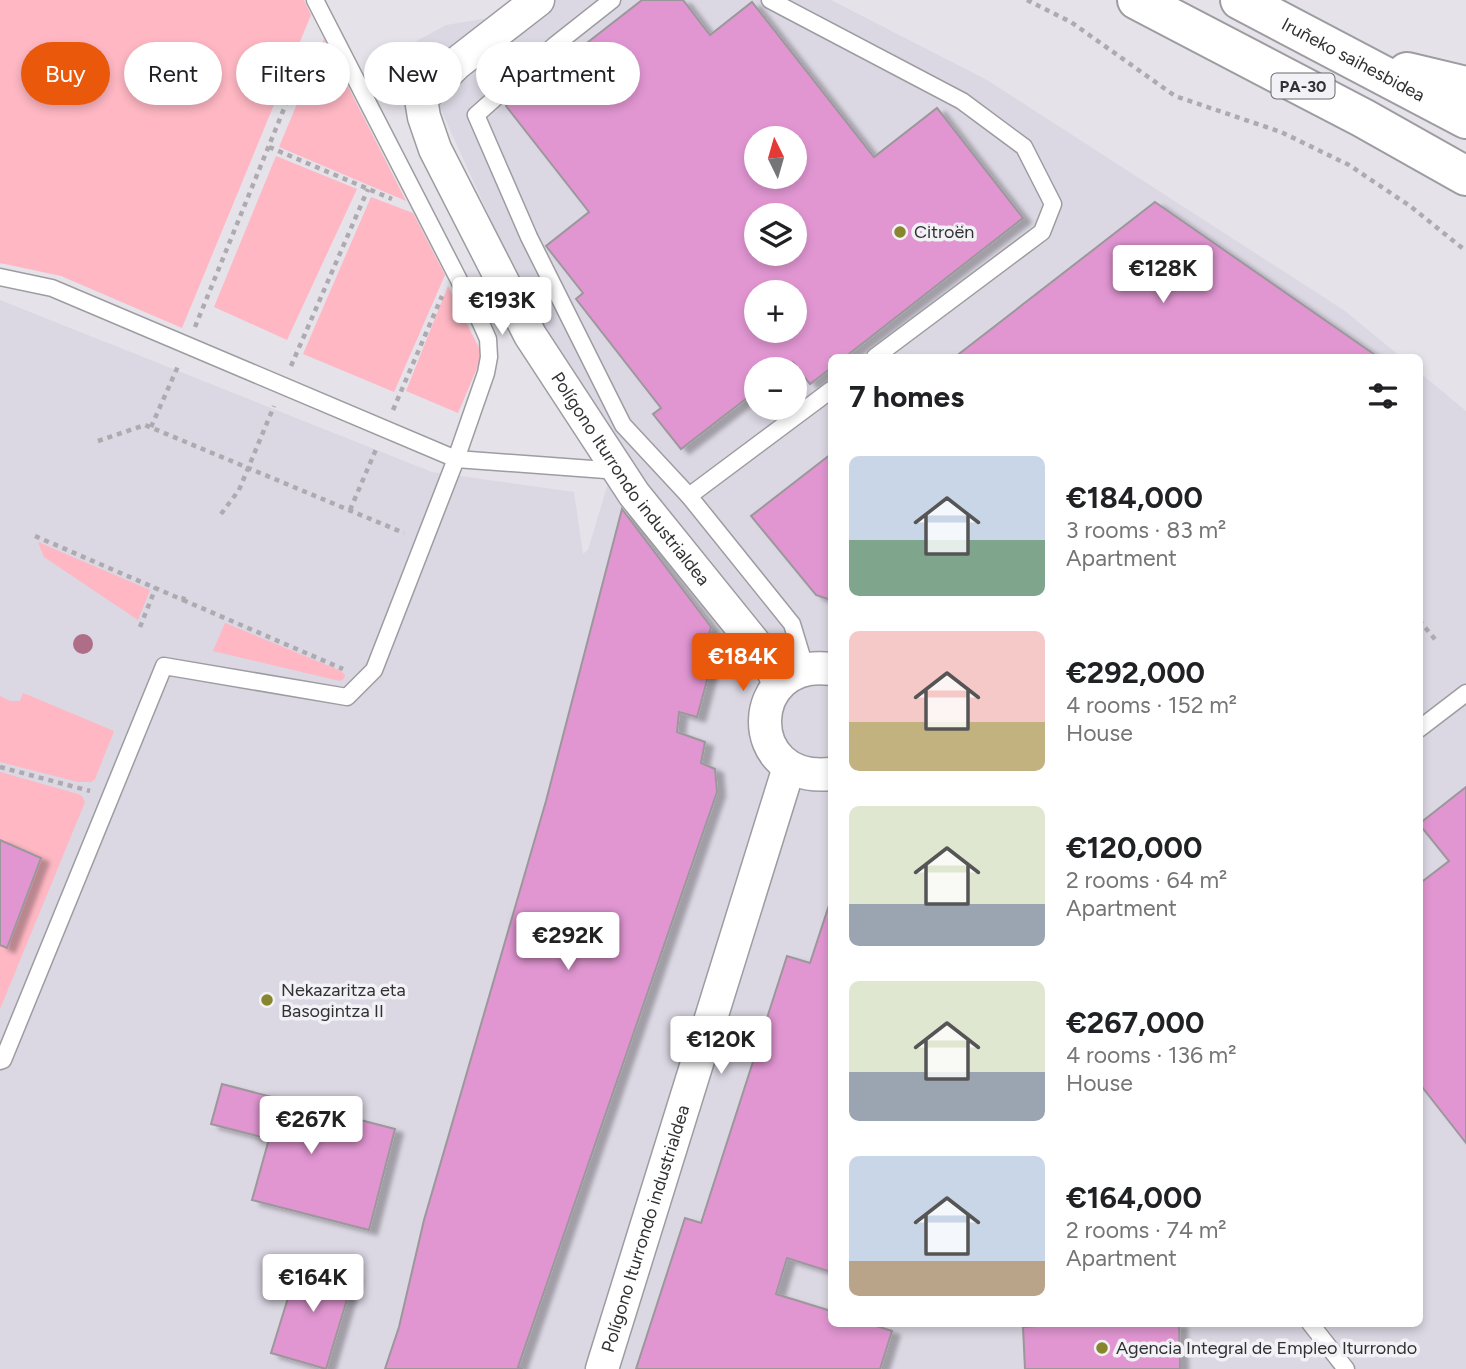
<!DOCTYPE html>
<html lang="en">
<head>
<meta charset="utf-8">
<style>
  :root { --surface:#fff; --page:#f6f6f6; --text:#202124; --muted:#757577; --accent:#ea580c }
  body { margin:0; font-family:Figtree,sans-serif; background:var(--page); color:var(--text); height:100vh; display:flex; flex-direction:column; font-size:26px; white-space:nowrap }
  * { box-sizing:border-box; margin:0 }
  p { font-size:23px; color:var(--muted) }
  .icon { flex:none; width:38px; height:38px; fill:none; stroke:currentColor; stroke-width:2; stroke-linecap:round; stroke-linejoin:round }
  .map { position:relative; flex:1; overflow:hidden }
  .panel { position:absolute; left:828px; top:354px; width:595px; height:973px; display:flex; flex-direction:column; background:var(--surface); border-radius:10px; box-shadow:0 4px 10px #0003 }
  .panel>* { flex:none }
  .top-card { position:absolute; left:21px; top:42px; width:665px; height:63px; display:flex; gap:14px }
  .needle { width:46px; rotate:355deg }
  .controls { position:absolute; left:744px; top:126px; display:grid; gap:14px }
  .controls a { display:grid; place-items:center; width:63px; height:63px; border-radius:50%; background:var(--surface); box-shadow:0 4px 10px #0003; font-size:35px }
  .price { position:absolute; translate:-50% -60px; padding:0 16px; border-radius:7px; background:#fff; color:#222; font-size:23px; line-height:46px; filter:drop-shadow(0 2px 4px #0008) }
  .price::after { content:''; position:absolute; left:50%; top:42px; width:21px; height:16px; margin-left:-10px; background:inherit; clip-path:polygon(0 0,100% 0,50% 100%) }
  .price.current { background:var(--accent); color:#fff }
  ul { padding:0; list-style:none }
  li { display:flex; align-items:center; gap:21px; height:175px; padding:0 21px }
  li span { display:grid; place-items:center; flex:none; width:196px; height:140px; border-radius:10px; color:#555 }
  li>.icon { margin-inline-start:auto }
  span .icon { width:84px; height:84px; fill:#fffc; stroke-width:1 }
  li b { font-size:30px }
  h2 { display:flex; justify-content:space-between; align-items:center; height:84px; padding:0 21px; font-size:30px }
  .chip { padding:0 24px; border-radius:32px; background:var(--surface); box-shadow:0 4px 10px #0003; font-size:24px; line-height:63px }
  .chip.current { background:var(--accent); color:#fff }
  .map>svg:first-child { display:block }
  .built { fill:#dbd7e3; fill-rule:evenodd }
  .green { fill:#feb7c3 }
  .building { fill:#e196d2; stroke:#9c979b; stroke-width:2; fill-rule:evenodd; filter:url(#shadow) }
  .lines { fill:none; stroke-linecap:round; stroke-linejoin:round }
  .lane-casing { stroke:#9d9ca1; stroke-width:19 }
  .street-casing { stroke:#9d9ca1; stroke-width:35 }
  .highway-casing { stroke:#9d9ca1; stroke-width:42 }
  .path { stroke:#adabb0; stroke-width:4.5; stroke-dasharray:5 5; stroke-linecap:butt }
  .lane { stroke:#fff; stroke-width:16 }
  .street { stroke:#fff; stroke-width:32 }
  .highway { stroke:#fff; stroke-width:38 }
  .tree { fill:#af6e88 }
  .poi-dot { fill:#87852e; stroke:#f2f1f6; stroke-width:2.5 }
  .labels { text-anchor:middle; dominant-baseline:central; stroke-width:7; stroke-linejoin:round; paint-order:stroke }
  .shield { fill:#f2f1f6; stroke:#6b6b6e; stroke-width:2 }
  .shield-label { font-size:16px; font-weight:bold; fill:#313133 }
  .street-label { font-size:18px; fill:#313133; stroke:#f2f1f6 }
  .poi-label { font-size:18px; fill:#313133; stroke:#f2f1f6; text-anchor:start }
</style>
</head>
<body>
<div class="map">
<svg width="1466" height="1369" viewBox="0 0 1466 1369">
  <defs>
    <filter id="shadow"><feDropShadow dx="8" dy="4.5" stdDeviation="2" flood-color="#0004"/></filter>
  </defs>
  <rect width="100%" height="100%" fill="#e5e3e9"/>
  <path class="built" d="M 526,0 L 831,0 L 987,80 L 1345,311 L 1401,357 L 831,357 L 831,1323 L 1419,1323 L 1419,372 L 1466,411 L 1466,1369 L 0,1369 L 0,300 L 432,472 L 574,492 L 583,554 L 588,550 L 609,480 L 411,44 L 446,25 L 501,16 ZM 756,138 L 794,138 L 794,177 L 756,177 ZM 756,215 L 794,215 L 794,254 L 756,254 ZM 756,292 L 794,292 L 794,331 L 756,331 ZM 756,369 L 794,369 L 794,408 L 756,408 Z"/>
  <g class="green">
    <polygon points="0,0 304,0 311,15 182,328 61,276 0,263"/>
    <polygon points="324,39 406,201 279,147"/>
    <polygon points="276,156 357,189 287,340 214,307"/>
    <polygon points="371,197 413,213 445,275 394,392 303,354"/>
    <polygon points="448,286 480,350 480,361 458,413 406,391"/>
    <polygon points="38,542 150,590 138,620 44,557"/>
    <polygon points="225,623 341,671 345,675 344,679 340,681 213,651"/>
    <polygon points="23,693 114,731 95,779 91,782 78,782 0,762 0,696 10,701 20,701"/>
    <polygon points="0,772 78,794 82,796 85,802 0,1009 0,945 8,947 41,858 0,839"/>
  </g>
  <g class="building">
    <path d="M 642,0 L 683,0 L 710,35 L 752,2 L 874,157 L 937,108 L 1023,218 L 845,357 L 831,357 L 831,368 L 810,384 L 793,362 L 784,369 L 756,369 L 756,391 L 681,449 L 653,414 L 661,408 L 576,299 L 583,293 L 546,246 L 589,212 L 506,106 ZM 756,138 L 794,138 L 794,177 L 756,177 ZM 756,215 L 794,215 L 794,254 L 756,254 ZM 756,292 L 794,292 L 794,331 L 756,331 Z"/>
    <polygon points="1155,202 1378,357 955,357"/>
    <polygon points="831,454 831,600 816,595 751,516"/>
    <polygon points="622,509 711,627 706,645 715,651 697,717 679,712 677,732 705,742 701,763 715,769 717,792 518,1367 523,1369 385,1369 399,1327 424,1220 546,801"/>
    <polygon points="1466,787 1466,1143 1419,1083 1419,884 1449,861 1419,824"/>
    <polygon points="0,840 41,858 7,948 0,945"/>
    <polygon points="831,899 831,1272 787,1258 776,1294 831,1311 831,1323 867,1323 892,1331 880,1369 636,1369 685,1218 701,1223 787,956 810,963"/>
    <polygon points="222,1084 395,1129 369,1230 252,1200 269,1139 211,1124"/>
    <polygon points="300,1259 354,1276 326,1369 271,1353"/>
    <polygon points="1035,1323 1179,1323 1180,1369 1025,1369 1023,1327 1035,1326"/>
  </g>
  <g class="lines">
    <defs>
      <g id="lane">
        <polyline points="612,0 555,45 476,115 529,237 623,425 689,496 792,624 806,670"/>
        <polyline points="770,0 962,101 1024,147 1053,204 1042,232 875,357"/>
        <polyline points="0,277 52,288 456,459 619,471"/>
        <polyline points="689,496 831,390"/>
        <polyline points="1419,729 1466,693"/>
        <polyline points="0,1061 3,1060 164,666 347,697 374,670 456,459 486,373 489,357 488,339 480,321 315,0"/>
        <polyline points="1310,1323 1346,1369"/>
      </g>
      <g id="street">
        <path id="s1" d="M 538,0 L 457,63 L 421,99 L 424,117 L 435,149 L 530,335 L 634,494 L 768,660 L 779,684"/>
        <path d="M 831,669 C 745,657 741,784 831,774"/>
        <path id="s2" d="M 602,1369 L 789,767"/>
      </g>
      <g id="highway">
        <polyline points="1137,0 1363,118 1466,176"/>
        <path id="s3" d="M 1240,0 L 1466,119"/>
        <polyline points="1407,72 1466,86"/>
      </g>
    </defs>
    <use href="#lane" class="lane-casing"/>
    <use href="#street" class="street-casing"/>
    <use href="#highway" class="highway-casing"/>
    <g class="path">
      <polyline points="1027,0 1071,22 1175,96 1281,132 1349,165 1410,206 1466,251"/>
      <polyline points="269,147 392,199"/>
      <polyline points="195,327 312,40"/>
      <polyline points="291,366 368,189"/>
      <polyline points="393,410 442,296"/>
      <polyline points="151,427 179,364"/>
      <polyline points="98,441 145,425 404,533"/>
      <polyline points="350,510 377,447"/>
      <polyline points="221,514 239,490 274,406"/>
      <polyline points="35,536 183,600 185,594"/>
      <polyline points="183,600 343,669"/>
      <polyline points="1419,620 1438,643"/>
      <polyline points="140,627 156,587"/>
      <polyline points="0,767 90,791"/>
    </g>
    <use href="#lane" class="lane"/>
    <use href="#street" class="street"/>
    <use href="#highway" class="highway"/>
  </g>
  <circle class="tree" cx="83" cy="644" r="10"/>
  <g class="poi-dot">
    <circle cx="900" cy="232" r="7"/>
    <circle cx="267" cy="1000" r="7"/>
    <circle cx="1102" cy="1348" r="7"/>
  </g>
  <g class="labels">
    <rect class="shield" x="1271.5" y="73.5" width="63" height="25" rx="5"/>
    <g class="shield-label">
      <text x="1303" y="86">PA-30</text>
    </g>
    <g class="street-label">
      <text stroke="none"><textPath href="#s3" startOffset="128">Iruñeko saihesbidea</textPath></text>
      <text stroke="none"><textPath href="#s1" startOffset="590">Polígono Iturrondo industrialdea</textPath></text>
      <text stroke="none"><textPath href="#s2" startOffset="147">Polígono Iturrondo industrialdea</textPath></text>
    </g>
    <g class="poi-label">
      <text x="914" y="232">Citroën</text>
      <text x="281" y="990">Nekazaritza eta<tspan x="281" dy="21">Basogintza II</tspan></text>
      <text x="1116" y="1348">Agencia Integral de Empleo Iturrondo</text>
    </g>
  </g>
</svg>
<div class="controls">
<a><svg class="needle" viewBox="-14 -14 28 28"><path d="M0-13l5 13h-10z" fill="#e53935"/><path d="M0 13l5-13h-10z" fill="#757577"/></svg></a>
<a><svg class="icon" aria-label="layers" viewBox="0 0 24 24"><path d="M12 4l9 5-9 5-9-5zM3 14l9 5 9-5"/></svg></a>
<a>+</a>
<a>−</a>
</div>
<b class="price" style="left:1163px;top:305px">€128K</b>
<b class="price" style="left:502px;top:337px">€193K</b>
<b class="price current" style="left:743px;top:693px">€184K</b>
<b class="price" style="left:568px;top:972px">€292K</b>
<b class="price" style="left:721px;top:1076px">€120K</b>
<b class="price" style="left:311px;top:1156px">€267K</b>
<b class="price" style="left:313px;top:1314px">€164K</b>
<div class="top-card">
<a class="chip current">Buy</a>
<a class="chip">Rent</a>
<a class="chip">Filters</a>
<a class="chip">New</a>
<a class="chip">Apartment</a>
</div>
<section class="panel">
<h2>7 homes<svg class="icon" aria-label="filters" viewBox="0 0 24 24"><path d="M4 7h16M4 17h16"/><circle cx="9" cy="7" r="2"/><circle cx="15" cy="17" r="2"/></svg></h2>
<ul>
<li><span style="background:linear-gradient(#c9d6e8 60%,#7fa58c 0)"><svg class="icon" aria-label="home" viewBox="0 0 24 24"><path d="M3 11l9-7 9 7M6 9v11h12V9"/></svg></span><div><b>€184,000</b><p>3 rooms · 83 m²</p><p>Apartment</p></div></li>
<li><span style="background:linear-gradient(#f6c9c9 65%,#c2b280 0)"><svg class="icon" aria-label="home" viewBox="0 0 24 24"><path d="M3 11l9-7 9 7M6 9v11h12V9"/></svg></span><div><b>€292,000</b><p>4 rooms · 152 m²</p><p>House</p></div></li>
<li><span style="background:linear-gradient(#dfe7d0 70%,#9aa5b1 0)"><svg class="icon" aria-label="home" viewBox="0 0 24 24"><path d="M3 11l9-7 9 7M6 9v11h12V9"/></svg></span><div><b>€120,000</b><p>2 rooms · 64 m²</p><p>Apartment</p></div></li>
<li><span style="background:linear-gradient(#dfe7d0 65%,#9aa5b1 0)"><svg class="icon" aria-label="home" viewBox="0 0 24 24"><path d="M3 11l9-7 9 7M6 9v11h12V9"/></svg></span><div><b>€267,000</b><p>4 rooms · 136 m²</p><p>House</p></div></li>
<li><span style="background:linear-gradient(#c9d6e8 75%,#b9a48a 0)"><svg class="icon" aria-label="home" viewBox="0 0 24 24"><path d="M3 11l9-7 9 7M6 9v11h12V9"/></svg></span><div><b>€164,000</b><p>2 rooms · 74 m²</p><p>Apartment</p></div></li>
</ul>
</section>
</div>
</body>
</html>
